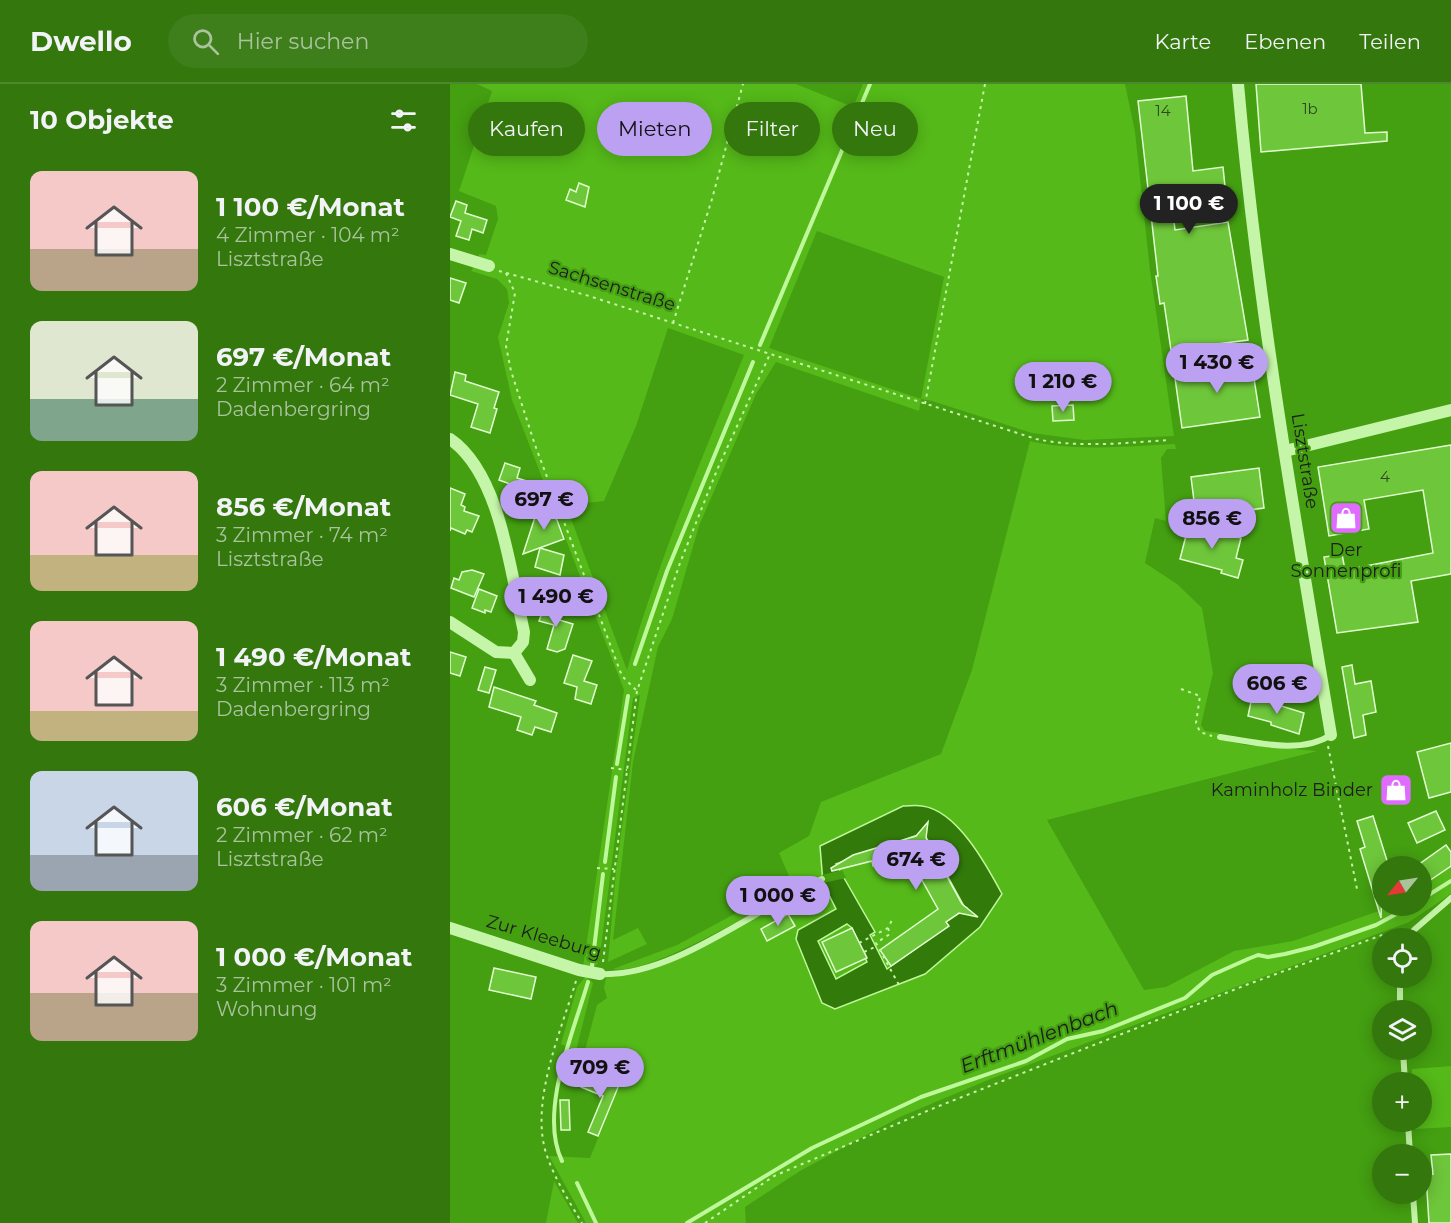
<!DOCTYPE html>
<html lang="de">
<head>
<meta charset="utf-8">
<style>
  :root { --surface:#33770d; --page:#3e7e1b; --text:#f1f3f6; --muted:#a9c49d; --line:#4e882e; --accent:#bca0f2 }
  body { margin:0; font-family:Montserrat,sans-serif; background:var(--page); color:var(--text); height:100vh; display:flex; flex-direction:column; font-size:22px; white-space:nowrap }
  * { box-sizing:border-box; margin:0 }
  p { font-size:20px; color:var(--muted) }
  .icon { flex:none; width:33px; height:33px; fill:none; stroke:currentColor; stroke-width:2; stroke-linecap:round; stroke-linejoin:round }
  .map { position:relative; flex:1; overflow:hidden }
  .panel { display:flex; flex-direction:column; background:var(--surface); width:450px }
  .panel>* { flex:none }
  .top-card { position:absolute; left:18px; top:18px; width:570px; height:54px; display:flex; gap:12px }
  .needle { width:39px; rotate:240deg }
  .tools { position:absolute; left:922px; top:772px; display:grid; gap:12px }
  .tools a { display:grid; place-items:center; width:60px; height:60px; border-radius:50%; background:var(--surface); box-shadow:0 3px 15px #0003; font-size:30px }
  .price { position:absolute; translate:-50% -51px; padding:0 14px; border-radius:21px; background:var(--accent); color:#111; font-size:20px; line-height:39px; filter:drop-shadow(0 2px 3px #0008) }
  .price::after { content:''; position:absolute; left:50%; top:36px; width:18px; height:14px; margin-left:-9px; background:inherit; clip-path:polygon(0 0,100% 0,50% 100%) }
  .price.on { background:#222; color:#fff }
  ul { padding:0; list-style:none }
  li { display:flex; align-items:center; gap:18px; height:150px; padding:0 30px }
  li span { display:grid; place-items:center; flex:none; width:168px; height:120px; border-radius:12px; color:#555 }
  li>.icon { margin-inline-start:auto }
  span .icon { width:72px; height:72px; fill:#fffc; stroke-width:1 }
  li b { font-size:26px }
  h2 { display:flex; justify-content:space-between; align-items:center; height:72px; padding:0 30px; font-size:26px }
  .chip { padding:0 21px; border-radius:27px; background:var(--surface); box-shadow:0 3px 15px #0003; font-size:21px; line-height:54px }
  .chip.on { background:var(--accent); color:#111 }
  header { display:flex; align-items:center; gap:36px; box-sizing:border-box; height:84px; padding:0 30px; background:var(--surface); border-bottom:2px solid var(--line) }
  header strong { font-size:28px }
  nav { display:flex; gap:33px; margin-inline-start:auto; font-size:21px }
  .search { width:420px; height:54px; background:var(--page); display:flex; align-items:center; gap:15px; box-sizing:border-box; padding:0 21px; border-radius:33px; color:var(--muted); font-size:22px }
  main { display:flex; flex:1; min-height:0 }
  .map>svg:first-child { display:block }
  .green { fill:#55b919; fill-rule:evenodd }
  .water { fill:#327a0a; stroke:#bef89a; stroke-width:1.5; fill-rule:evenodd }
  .pier { fill:#449f11 }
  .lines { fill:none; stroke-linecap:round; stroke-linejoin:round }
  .stream { stroke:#bef89a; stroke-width:4 }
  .building { fill:#6ec63a; stroke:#e2fed1; stroke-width:1.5 }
  .path { stroke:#c5f5a8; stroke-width:2; stroke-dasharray:3 4.5; stroke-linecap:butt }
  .service { stroke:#c5f5a8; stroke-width:6 }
  .minor { stroke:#c5f5a8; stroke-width:12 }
  .labels { text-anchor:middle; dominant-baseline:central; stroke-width:4.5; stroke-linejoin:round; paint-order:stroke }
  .number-label { font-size:15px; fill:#314724 }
  .street-label { font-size:18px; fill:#1d1d1d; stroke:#449f11 }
  .poi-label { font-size:18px; fill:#1d1d1d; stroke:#449f11 }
  .water-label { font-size:20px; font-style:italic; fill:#1a1d19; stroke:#449f11 }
</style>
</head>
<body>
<header>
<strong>Dwello</strong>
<div class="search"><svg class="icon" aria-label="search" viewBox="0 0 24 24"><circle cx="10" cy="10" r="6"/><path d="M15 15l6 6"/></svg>Hier suchen</div>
<nav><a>Karte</a><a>Ebenen</a><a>Teilen</a></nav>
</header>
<main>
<section class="panel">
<h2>10 Objekte<svg class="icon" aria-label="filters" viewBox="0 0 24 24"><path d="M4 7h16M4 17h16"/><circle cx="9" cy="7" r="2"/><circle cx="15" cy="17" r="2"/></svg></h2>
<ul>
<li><span style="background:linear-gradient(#f6c9c9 65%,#b9a48a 0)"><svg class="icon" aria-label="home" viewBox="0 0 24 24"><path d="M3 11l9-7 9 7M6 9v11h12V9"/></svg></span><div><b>1 100 €/Monat</b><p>4 Zimmer · 104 m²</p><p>Lisztstraße</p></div></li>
<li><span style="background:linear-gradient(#dfe7d0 65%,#7fa58c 0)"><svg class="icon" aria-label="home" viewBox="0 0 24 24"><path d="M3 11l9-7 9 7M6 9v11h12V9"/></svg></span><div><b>697 €/Monat</b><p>2 Zimmer · 64 m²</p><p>Dadenbergring</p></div></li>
<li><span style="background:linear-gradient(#f6c9c9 70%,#c2b280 0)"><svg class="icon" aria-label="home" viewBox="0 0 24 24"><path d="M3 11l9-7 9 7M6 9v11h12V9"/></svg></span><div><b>856 €/Monat</b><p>3 Zimmer · 74 m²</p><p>Lisztstraße</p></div></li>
<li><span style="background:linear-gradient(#f6c9c9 75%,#c2b280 0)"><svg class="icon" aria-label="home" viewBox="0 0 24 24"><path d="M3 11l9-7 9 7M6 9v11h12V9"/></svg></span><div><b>1 490 €/Monat</b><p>3 Zimmer · 113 m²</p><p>Dadenbergring</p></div></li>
<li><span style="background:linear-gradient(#c9d6e8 70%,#9aa5b1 0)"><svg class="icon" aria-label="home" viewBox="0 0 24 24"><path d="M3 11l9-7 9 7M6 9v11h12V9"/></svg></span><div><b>606 €/Monat</b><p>2 Zimmer · 62 m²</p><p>Lisztstraße</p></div></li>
<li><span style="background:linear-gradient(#f6c9c9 60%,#b9a48a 0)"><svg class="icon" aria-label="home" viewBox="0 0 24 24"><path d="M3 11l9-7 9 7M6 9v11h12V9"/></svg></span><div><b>1 000 €/Monat</b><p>3 Zimmer · 101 m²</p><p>Wohnung</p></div></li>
</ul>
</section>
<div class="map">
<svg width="1001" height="1139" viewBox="0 0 1001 1139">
  <rect width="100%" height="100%" fill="#449f11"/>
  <g class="green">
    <path d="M 27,0 L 346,0 L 403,23 L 413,0 L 675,0 L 685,48 L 700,186 L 724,352 L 634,356 L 582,349 L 482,317 L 471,315 L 469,327 L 326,278 L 306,310 L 249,442 L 222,535 L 208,563 L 183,678 L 163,856 L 188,844 L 197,860 L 158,878 L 166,787 L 190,611 L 183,614 L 150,871 L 148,879 L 144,883 L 133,883 L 174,606 L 62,316 L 48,253 L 59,219 L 57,205 L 47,195 L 21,187 L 29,175 L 29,170 L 36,171 L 48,135 L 46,122 L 9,107 L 42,7 ZM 367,147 L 494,193 L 471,315 L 319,264 ZM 218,244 L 294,271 C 252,374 207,479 177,586 L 116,421 L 154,417 L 186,342 Z"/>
    <path d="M 580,357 C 627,368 677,362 725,360 L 726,365 L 717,365 L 711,374 L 716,437 L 705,434 L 695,479 L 727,500 L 752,524 L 763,589 L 751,641 L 755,647 L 769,649 L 768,655 L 795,661 L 867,667 L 597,736 L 694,906 L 716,903 L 784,867 L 843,857 L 943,822 L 972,822 L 972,802 L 1001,783 L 1001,810 L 959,838 L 538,996 L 450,1033 L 350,1087 L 295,1123 L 296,1139 L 136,1139 L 99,1072 L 140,1074 L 175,988 L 134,970 L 147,921 L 157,914 L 154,904 L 156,894 C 244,882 296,831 373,798 L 372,793 L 356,799 C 318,819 200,893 163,885 L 227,861 L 342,799 L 329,769 L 359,752 L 371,718 L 491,670 L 522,586 Z"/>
    <polygon points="136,892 143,899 126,967 111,960 127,903"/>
    <polygon points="1001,982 1001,1043 965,1045 964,1038 972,1038 972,999 962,999 962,985"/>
    <polygon points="104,1097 128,1139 96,1139"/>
  </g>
  <path class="water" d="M 453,722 C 459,722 466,721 472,722 C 507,726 537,782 552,810 L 530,843 L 475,890 L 385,925 L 372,919 L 346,855 L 348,846 L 386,825 L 373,799 L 370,762 ZM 476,748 L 476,753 L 514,822 L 517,824 L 496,838 L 498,842 L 437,885 L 420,851 L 425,848 L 386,780 ZM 397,840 L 402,844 L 417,878 L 386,895 L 368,857 Z"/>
  <polygon class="pier" points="392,786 396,794 373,799 372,791"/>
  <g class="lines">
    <g class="stream">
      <polyline points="310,261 420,0"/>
      <polyline points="185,580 217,487 303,278"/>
      <polyline points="167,680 178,612"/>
      <polyline points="155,778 166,693"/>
      <polyline points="972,815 1001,797"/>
      <polyline points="142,882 153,790"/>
      <path d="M 112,1077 C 88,1028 124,947 138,898"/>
      <polyline points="127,1099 146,1139"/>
      <polyline points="237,1139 362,1064 471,1013 576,977 617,955 653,947 735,914 762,891 798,875 808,871 818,873 835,870 863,863 926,841 961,822"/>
    </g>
  </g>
  <g class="building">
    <polygon points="806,0 911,0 915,49 937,48 937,57 811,68"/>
    <polygon points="736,12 743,87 773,83 776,112 722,120 725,146 778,138 798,256 721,266 714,219 710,220 706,192 708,192 688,17"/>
    <polygon points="129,99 139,103 135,123 116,116 120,105 126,108"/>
    <polygon points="6,117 17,121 15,129 37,136 33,149 22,145 19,156 6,152 11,137 0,133"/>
    <polygon points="0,194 16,199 9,219 0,216"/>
    <polygon points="801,275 810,333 732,344 724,287"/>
    <polygon points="5,288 16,291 15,297 49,308 44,324 47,325 40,349 21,343 28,320 0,311"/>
    <polygon points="623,321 624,336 603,337 602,322"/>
    <polygon points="1001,361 1001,490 961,497 968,538 887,549 874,473 892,470 895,486 983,469 973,406 914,416 919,445 879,452 868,383"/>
    <polygon points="55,379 70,384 67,394 83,399 77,418 60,413 63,401 49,396"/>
    <polygon points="809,384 814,424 746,433 741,393"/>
    <polygon points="0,404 15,410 11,421 15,423 14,427 29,432 22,448 17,446 15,450 1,444 0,447"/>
    <polygon points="96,420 107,436 114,455 73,470 87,427"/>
    <polygon points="739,440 791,454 786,474 793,476 788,494 771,489 772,486 730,475"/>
    <polygon points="90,464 114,471 110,491 85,483"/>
    <polygon points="22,486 34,490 24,513 1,504 4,494 9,496 12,488"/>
    <polygon points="91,500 95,511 84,515 80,504"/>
    <polygon points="29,505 47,512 41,528 35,526 35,529 22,524"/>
    <polygon points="96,518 110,522 106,535 123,540 115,565 107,568 97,565 104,541 89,537"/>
    <polygon points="0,568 16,573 10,592 0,589"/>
    <polygon points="123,571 142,577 134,597 147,601 141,620 125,615 127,603 114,599"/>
    <polygon points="902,581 905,600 921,597 926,628 913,631 916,651 904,654 892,583"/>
    <polygon points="35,583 46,586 39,609 28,606"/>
    <polygon points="44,603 86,617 84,621 107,629 101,648 85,643 82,651 67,646 71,633 39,623"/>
    <polygon points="802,613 854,629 849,650 821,641 821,638 798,632"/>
    <polygon points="1001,659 1001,708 979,714 967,668"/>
    <polygon points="986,727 995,746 967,759 958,739"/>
    <polygon points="923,732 939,783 933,783 931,834 910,765 915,763 907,737"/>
    <polygon points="478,738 476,754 512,820 528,833 509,829 496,838 499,842 441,882 430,866 488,825 459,773 429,782 423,782 422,777 382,787 381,784 403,771 466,752"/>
    <polygon points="996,761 1001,768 1001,782 979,797 972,783 968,781"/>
    <polygon points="338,830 345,842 317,857 311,845"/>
    <polygon points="402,844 417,874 386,888 372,858"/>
    <polygon points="44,884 86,893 81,915 39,906"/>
    <polygon points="137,988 169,1001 148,1052 138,1048 153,1012 131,1003"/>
    <polygon points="110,1016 119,1016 120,1046 111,1046"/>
    <polygon points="1001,1070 1001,1139 979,1139 976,1091 983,1090 981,1071"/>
  </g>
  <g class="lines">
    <g class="path">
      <path d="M 49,187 L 139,212 L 586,355 C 628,364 676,359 719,356"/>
      <polyline points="56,189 65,209 56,262 61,287 85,361 172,592 187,607"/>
      <polyline points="223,239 262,115 293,0"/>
      <polyline points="475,320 535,0"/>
      <polyline points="731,605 750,612 746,639 750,648 762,652"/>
      <polyline points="878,662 907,805"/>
      <polyline points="161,684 177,686"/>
      <polyline points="147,784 164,785"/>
      <polyline points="438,844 440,850 426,859 449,901"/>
      <polyline points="409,859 438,844 442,836"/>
      <polyline points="414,868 427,862"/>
      <polyline points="153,878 187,607 230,479 267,386 320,270"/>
      <path d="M 126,897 C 111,947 80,1017 96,1069 C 104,1094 119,1117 132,1139"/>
      <polyline points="255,1139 324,1092 489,1022 796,901 935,850 952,848"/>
    </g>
    <g class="service">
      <path d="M 770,653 C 805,658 850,671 881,651"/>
      <polyline points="960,855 964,846 1001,814"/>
      <path d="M 150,890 C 223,894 307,823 372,795"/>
      <polyline points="950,894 950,927"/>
      <polyline points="953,966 955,999"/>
      <polyline points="958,1038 960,1071"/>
      <polyline points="963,1110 965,1139"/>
    </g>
    <g class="minor">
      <path d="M 788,0 C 807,218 845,435 881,651"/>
      <polyline points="0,170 39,182"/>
      <path d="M 0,355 C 51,390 61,491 74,548 L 73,558 L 64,569 L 46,568 L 0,538"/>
      <polyline points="835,367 1001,326"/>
      <polyline points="64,569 80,596"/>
      <polyline points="0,844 129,886 150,890"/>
    </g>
  </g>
  <defs>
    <symbol id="shop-square" viewBox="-11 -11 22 22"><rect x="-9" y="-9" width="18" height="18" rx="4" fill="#df6cff" stroke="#449f11"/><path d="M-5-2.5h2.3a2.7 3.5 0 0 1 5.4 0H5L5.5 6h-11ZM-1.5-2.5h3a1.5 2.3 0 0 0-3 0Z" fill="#fff"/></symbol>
  </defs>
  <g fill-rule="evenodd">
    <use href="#shop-square" x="877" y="415" width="38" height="38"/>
    <use href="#shop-square" x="927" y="687" width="38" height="38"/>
  </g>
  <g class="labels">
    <g class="number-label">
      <text x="860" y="24">1b</text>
      <text x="713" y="26">14</text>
      <text x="935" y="392">4</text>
    </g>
    <g class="street-label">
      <text transform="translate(162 202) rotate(17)">Sachsenstraße</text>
      <text transform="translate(855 377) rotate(81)">Lisztstraße</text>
      <text transform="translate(94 853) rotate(16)">Zur Kleeburg</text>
    </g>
    <g class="poi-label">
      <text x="896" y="466">Der<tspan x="896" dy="21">Sonnenprofi</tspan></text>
      <text x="923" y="706" text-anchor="end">Kaminholz Binder</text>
    </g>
    <g class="water-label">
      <text transform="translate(589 953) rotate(-21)">Erftmühlenbach</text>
    </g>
  </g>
</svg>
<div class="tools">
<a><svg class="needle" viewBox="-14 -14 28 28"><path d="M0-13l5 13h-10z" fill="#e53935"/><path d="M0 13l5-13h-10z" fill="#a9c49d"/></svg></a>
<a><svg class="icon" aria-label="locate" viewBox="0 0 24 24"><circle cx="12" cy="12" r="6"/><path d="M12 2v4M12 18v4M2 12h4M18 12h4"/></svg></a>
<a><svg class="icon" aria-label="layers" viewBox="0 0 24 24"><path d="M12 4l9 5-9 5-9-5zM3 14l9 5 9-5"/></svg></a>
<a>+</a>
<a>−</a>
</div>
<b class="price on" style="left:739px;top:151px">1 100 €</b>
<b class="price" style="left:767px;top:310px">1 430 €</b>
<b class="price" style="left:613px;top:329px">1 210 €</b>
<b class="price" style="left:94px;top:447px">697 €</b>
<b class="price" style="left:762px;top:466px">856 €</b>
<b class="price" style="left:106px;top:544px">1 490 €</b>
<b class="price" style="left:827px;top:631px">606 €</b>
<b class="price" style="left:466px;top:807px">674 €</b>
<b class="price" style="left:328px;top:843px">1 000 €</b>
<b class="price" style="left:150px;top:1015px">709 €</b>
<div class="top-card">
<a class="chip">Kaufen</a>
<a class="chip on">Mieten</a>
<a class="chip">Filter</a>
<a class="chip">Neu</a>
</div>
</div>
</main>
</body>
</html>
